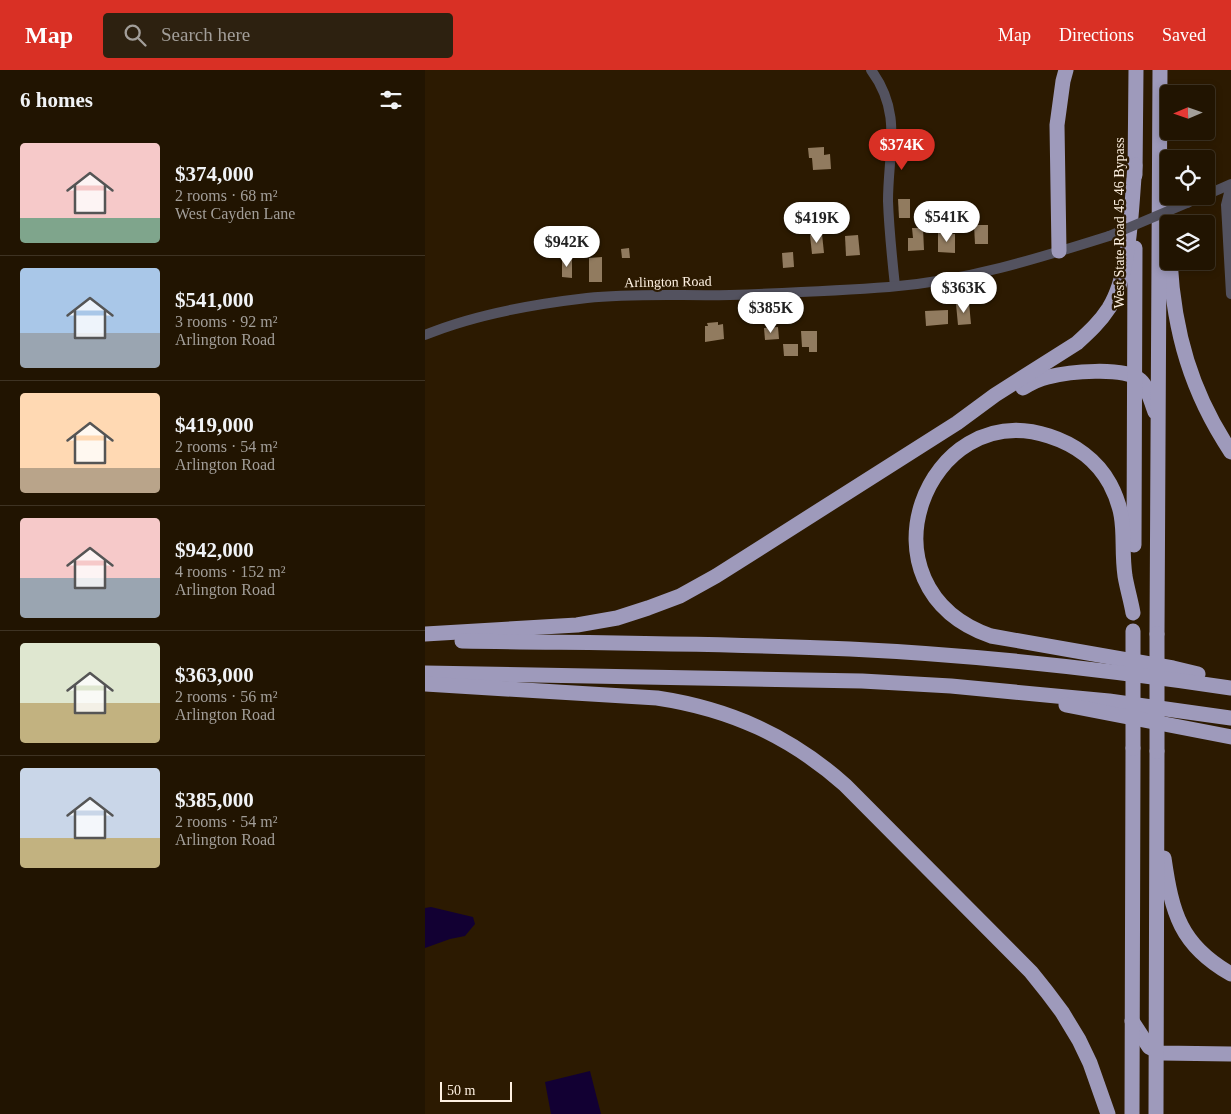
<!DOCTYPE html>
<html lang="en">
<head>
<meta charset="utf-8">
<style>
  :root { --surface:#211401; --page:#2d2110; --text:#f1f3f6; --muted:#a29e99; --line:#3e3323; --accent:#d93025 }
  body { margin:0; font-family:Georgia,serif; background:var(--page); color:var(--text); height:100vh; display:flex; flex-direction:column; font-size:19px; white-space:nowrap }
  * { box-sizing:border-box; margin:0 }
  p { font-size:16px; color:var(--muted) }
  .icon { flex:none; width:28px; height:28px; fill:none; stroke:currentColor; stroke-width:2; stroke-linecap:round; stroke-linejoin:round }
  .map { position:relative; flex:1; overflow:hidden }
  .drawer { display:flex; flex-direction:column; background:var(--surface); width:425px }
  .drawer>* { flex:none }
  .needle { width:32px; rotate:268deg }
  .controls { position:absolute; left:735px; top:15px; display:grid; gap:10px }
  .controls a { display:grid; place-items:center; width:55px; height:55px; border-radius:5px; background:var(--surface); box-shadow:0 2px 8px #0003,0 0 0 1px var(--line); font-size:25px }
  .scale { position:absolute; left:15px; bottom:12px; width:72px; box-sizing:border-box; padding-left:5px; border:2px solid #fef1e2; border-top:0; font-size:14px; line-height:18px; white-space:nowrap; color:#fef1e2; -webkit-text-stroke:4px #2c1a01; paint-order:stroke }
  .price { position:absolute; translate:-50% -42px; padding:0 11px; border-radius:18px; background:#fff; color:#222; font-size:16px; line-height:32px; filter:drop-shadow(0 1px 2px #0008) }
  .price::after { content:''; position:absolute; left:50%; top:30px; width:15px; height:11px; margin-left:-8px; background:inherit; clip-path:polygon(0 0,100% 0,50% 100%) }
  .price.on { background:var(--accent); color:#fff }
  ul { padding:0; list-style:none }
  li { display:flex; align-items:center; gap:15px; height:125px; padding:0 20px }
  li+li { border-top:1px solid var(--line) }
  li span { display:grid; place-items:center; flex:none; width:140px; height:100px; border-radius:5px; color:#555 }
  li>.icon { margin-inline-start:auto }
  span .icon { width:60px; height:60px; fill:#fffc; stroke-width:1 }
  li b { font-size:21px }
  h2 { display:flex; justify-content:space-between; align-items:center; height:60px; padding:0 20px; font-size:21px }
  header { display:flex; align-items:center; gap:30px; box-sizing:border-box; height:70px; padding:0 25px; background:var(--accent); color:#fff }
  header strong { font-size:24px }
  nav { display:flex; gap:28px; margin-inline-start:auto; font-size:18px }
  .search { width:350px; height:45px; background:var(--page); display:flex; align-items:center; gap:12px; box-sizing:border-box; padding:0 18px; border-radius:5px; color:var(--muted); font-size:19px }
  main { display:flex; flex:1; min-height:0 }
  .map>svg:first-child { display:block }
  .water { fill:#120033 }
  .building { fill:#917b5f }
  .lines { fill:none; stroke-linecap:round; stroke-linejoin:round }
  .minor { stroke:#53525f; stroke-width:10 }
  .highway { stroke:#9e9abb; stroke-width:15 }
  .minor-bridge { stroke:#53525f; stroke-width:10 }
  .highway-bridge { stroke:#9e9abb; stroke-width:15 }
  .labels { text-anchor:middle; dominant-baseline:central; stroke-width:4.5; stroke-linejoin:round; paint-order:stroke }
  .street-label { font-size:14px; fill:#fef1e2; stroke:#2c1a01 }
</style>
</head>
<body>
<header>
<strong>Map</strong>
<div class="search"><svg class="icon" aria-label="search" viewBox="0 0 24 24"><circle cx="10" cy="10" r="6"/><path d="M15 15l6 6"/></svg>Search here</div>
<nav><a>Map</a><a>Directions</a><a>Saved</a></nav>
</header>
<main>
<section class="drawer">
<h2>6 homes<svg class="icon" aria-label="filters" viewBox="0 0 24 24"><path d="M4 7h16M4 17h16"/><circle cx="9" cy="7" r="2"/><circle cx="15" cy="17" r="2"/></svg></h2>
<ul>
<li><span style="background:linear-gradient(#f6c9c9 75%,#7fa58c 0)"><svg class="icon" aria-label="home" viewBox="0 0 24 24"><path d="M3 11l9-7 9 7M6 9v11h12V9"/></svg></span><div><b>$374,000</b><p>2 rooms · 68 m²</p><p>West Cayden Lane</p></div></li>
<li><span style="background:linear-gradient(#a9c7e8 65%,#9aa5b1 0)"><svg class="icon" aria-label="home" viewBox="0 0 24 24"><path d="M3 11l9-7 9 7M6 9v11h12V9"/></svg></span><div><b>$541,000</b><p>3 rooms · 92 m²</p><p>Arlington Road</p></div></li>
<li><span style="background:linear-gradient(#ffd9b3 75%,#b9a48a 0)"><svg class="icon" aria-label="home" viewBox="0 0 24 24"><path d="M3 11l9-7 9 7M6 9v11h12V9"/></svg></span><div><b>$419,000</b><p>2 rooms · 54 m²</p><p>Arlington Road</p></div></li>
<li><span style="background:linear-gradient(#f6c9c9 60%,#9aa5b1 0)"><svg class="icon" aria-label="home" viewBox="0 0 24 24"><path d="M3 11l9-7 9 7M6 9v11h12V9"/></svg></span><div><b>$942,000</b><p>4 rooms · 152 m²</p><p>Arlington Road</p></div></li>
<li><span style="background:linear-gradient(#dfe7d0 60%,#c2b280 0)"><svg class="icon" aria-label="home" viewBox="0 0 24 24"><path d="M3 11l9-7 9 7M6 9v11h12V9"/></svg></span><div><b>$363,000</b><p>2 rooms · 56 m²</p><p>Arlington Road</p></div></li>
<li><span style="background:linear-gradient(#c9d6e8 70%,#c2b280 0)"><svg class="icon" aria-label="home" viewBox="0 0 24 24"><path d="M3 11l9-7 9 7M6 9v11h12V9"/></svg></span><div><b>$385,000</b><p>2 rooms · 54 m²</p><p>Arlington Road</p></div></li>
</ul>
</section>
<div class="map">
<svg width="806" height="1044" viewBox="0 0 806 1044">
  <rect width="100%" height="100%" fill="#2c1a01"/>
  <g class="water">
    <polygon points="6,837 48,847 50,854 40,866 25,869 0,878 0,838"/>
    <polygon points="165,1001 176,1044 126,1044 120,1012"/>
  </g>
  <g class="building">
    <polygon points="399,77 399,85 405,84 406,99 388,100 387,88 384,88 383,78"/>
    <polygon points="473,129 485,129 485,148 474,148"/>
    <polygon points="549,155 563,155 563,174 550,174"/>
    <polygon points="487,158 498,158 499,180 483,181 483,168 488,168"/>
    <polygon points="513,163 530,164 530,183 513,182"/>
    <polygon points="397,164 399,183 387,184 385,165"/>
    <polygon points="433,165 435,185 421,186 420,166"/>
    <polygon points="204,178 205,188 197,188 196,179"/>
    <polygon points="368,182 369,197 358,198 357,183"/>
    <polygon points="177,187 177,212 164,212 164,188"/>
    <polygon points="137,189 147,189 147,208 137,207"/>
    <polygon points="544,233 546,254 533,255 531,234"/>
    <polygon points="523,240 523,254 501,256 500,241"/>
    <polygon points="293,252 293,255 298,254 299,269 280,272 280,256 283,256 282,253"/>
    <polygon points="353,257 354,269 340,270 339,258"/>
    <polygon points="376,261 392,261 392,282 384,282 384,277 377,277"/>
    <polygon points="358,274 373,274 373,286 359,286"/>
  </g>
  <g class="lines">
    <g class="minor">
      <path d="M 446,0 C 478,43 463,82 463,131 C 464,159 467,188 470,216"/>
      <polyline points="806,115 801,135 806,224"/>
      <polyline points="781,125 806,114"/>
      <polyline points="762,133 777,126"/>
      <path d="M 0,265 C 48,245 110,234 162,228 C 209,223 258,226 305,225 C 358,223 411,221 464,217 C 541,211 611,189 684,166"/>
    </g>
    <g class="highway">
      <polyline points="710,105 711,0"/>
      <polyline points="634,181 632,55 638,11 641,0"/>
      <path d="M 745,191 C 749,262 766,322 806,382"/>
      <path d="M 598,318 C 606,313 614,309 623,307 C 643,302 698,296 715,310 C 723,317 726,332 730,342"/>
      <polyline points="709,475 710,178"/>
      <path d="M 708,543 C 706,531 702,518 700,506 C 695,470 704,450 685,414 C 672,390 649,374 624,366 C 502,326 427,517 566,566 L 748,598 L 773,604"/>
      <path d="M 0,564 L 152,555 L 192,548 L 223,538 L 255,526 L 291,506 L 532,353 L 570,325 L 652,273 C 664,262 675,252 684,238 C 706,202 706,138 710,95"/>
      <polyline points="732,564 735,0"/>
      <path d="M 37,571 C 166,573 296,573 425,579 C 553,585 679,599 806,618"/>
      <polyline points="0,603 437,611 526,616 684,631 806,648"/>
      <path d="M 0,614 L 232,628 C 305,639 365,666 420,715 L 606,902 L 622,922 L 637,942 L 654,970 L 665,993 L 683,1044"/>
      <polyline points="641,635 806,667"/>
      <path d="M 739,788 C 747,843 755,875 806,904"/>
      <polyline points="707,951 724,977 736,983 806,984"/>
      <polyline points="707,1044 708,678"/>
      <polyline points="731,1044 732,681"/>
    </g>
    <polyline class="minor-bridge" points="684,166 762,133"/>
    <g class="highway-bridge">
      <polyline points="708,678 708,561"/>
      <polyline points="732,681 732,564"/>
    </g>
  </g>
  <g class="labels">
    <g class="street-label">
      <text transform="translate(694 153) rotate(-90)">West State Road 45 46 Bypass</text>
      <text transform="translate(243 212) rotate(-1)">Arlington Road</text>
    </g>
  </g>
</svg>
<div class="controls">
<a><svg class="needle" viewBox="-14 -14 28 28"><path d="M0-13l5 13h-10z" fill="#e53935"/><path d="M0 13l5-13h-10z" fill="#a29e99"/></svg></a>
<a><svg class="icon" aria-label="locate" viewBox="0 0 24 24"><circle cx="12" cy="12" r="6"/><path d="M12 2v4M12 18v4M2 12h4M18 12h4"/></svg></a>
<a><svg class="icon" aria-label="layers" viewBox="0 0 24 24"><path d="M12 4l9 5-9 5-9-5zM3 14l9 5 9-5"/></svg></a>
</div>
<div class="scale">50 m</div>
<b class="price on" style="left:477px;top:101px">$374K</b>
<b class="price" style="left:522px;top:173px">$541K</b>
<b class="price" style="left:392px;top:174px">$419K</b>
<b class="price" style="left:142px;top:198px">$942K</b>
<b class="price" style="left:539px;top:244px">$363K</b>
<b class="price" style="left:346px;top:264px">$385K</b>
</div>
</main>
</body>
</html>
